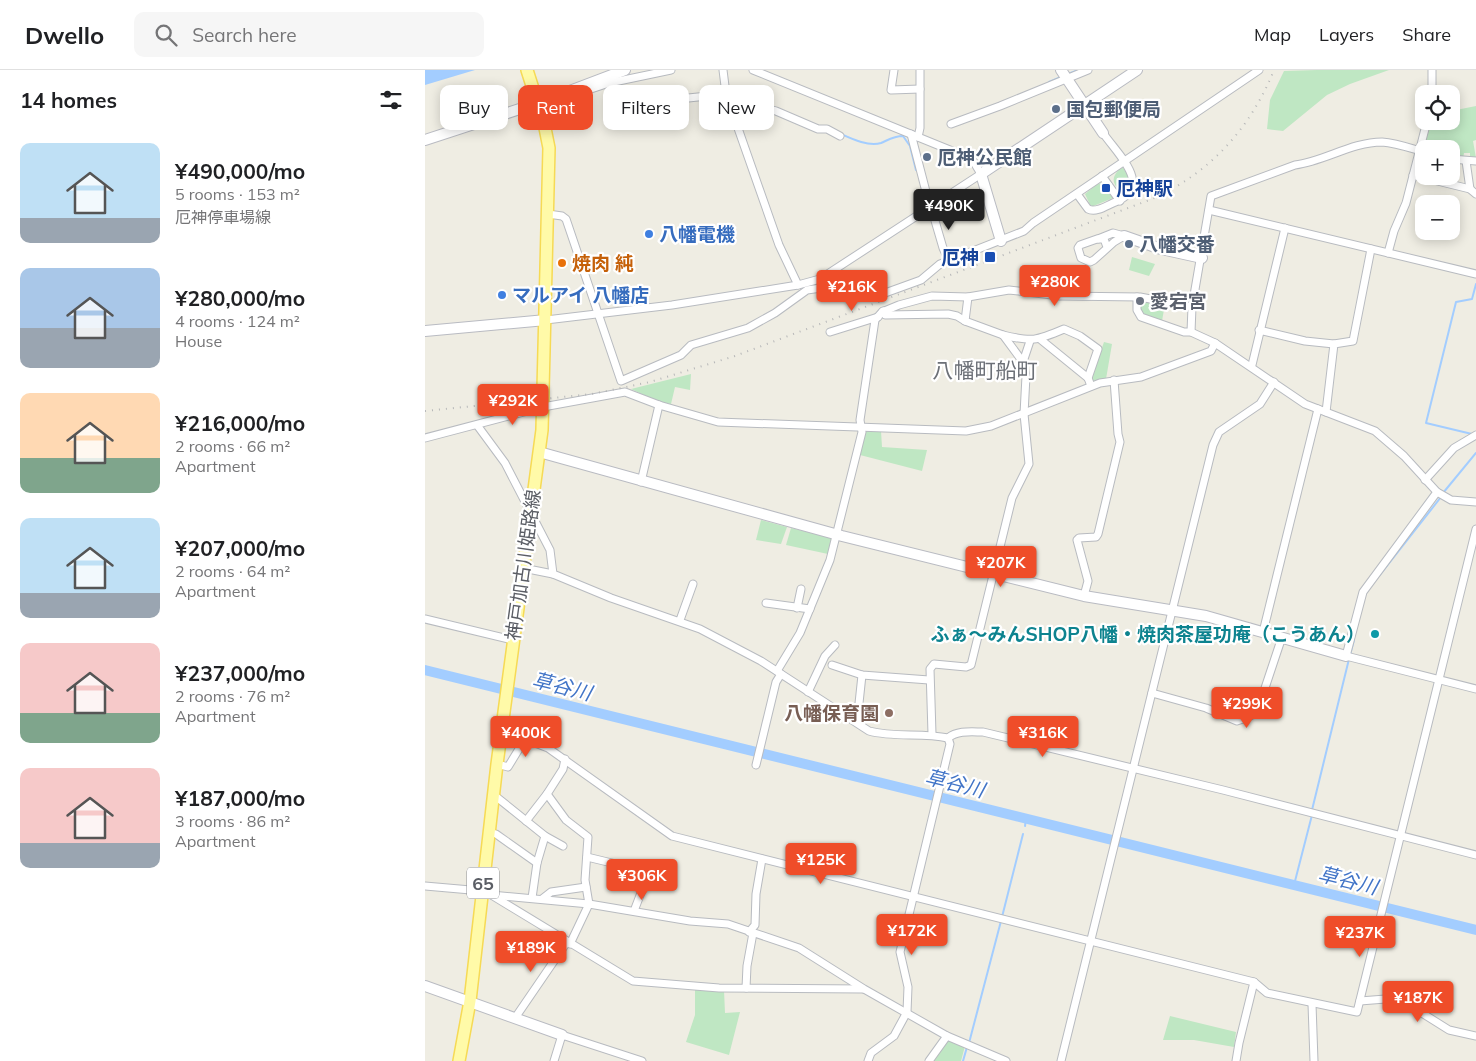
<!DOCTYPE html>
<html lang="en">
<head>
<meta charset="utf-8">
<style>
  :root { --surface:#fff; --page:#f6f6f6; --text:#202124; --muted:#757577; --line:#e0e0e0; --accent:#ef4d29 }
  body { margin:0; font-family:Mulish,"Noto Sans JP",sans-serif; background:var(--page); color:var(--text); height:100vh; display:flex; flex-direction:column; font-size:19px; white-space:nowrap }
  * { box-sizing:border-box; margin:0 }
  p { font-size:16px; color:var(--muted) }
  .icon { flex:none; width:28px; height:28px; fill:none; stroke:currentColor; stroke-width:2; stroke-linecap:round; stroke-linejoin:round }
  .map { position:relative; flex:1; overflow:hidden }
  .details { display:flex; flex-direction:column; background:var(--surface); width:425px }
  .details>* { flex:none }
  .banner { position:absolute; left:15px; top:15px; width:475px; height:45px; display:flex; gap:10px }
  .tools { position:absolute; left:990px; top:15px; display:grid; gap:10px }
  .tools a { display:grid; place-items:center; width:45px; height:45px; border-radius:10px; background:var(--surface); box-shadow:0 2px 12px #0003; font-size:25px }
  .price { position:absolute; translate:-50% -42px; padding:0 11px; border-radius:5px; background:var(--accent); color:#fff; font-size:16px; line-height:32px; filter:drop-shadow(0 1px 2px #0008) }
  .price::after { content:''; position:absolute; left:50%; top:30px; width:15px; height:11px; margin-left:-8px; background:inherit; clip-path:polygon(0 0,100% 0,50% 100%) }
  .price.selected { background:#222; color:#fff }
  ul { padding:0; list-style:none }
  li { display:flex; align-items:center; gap:15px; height:125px; padding:0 20px }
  li span { display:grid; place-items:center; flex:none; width:140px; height:100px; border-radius:10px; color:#555 }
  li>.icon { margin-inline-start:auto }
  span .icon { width:60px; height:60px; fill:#fffc; stroke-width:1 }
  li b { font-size:21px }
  h2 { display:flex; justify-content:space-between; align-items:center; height:60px; padding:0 20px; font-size:21px }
  .tag { padding:0 18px; border-radius:10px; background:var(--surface); box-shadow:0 2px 12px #0003; font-size:18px; line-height:45px }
  .tag.selected { background:var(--accent); color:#fff }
  header { display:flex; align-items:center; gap:30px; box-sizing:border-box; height:70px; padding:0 25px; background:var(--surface); border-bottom:1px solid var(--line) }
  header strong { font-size:24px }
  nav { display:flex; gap:28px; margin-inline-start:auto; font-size:18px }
  .search { width:350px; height:45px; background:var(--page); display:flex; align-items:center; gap:12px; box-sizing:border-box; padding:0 18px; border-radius:10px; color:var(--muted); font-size:19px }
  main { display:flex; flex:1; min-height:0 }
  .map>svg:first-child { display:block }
  .green { fill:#bfe7c3 }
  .water { fill:#a3cdff }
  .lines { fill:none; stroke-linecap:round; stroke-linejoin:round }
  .stream { stroke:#a3cdff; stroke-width:2 }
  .river { stroke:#a3cdff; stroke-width:10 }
  .street-casing { stroke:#b8bbc0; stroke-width:9 }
  .secondary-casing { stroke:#b9bbc2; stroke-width:12 }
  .primary-casing { stroke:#f6da55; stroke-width:14 }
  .street { stroke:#fff; stroke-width:7 }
  .secondary { stroke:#fff; stroke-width:10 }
  .primary { stroke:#fffaa8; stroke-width:11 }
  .rail { stroke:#b6b7b8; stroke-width:2; stroke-dasharray:1 6; stroke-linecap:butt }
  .service-dot { fill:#5c6f8a; stroke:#fff; stroke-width:2 }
  .transit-dot { fill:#1a4fb4; stroke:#fff; stroke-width:2 }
  .shop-dot { fill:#3f7fe0; stroke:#fff; stroke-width:2 }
  .food-dot { fill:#e8710a; stroke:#fff; stroke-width:2 }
  .worship-dot { fill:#6b7280; stroke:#fff; stroke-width:2 }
  .culture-dot { fill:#0f9aa8; stroke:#fff; stroke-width:2 }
  .education-dot { fill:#8d6e63; stroke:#fff; stroke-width:2 }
  .labels { text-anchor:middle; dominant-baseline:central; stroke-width:4.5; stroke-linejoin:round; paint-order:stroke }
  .shield { fill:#fff; stroke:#8c8e93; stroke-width:1 }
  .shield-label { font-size:18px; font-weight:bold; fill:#5b5e65 }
  .service-label { font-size:19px; font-weight:bold; fill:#4e5e75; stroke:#fff; text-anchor:start }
  .transit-label { font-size:19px; font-weight:bold; fill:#164399; stroke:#fff; text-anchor:start }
  .shop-label { font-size:19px; font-weight:bold; fill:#366cbe; stroke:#fff; text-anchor:start }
  .food-label { font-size:19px; font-weight:bold; fill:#c56008; stroke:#fff; text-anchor:start }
  .worship-label { font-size:19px; font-weight:bold; fill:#5b616d; stroke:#fff; text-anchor:start }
  .street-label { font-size:19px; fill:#5b5e65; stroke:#fff }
  .culture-label { font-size:19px; font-weight:bold; fill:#0d838f; stroke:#fff; text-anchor:end }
  .education-label { font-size:19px; font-weight:bold; fill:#785e54; stroke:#fff; text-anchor:end }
  .water-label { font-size:20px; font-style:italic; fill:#4174c7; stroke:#fff }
  .quarter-label { font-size:21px; fill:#6c7077; stroke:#fff }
</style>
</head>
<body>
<header>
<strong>Dwello</strong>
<div class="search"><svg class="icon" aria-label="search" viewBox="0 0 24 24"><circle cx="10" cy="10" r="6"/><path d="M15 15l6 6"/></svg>Search here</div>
<nav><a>Map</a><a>Layers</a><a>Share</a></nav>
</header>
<main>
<section class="details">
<h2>14 homes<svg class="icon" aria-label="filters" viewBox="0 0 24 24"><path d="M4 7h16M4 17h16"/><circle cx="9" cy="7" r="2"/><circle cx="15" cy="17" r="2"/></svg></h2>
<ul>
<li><span style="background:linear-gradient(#bfe0f5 75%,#9aa5b1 0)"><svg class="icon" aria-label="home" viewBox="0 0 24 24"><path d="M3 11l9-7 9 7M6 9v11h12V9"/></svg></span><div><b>¥490,000/mo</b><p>5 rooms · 153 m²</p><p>厄神停車場線</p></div></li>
<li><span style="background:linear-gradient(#a9c7e8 60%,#9aa5b1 0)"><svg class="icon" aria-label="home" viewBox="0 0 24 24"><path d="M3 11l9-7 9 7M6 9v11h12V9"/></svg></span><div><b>¥280,000/mo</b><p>4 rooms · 124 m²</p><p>House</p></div></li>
<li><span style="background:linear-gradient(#ffd9b3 65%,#7fa58c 0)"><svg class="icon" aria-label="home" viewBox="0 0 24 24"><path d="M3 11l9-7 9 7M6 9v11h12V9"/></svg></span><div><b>¥216,000/mo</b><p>2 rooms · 66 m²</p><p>Apartment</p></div></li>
<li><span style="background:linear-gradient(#bfe0f5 75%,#9aa5b1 0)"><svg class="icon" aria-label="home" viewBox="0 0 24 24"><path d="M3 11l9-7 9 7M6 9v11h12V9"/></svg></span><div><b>¥207,000/mo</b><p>2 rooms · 64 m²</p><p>Apartment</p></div></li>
<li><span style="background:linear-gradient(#f6c9c9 70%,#7fa58c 0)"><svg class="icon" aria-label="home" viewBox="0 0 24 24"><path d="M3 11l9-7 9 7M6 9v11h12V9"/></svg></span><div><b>¥237,000/mo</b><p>2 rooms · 76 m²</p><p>Apartment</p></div></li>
<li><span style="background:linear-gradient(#f6c9c9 75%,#9aa5b1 0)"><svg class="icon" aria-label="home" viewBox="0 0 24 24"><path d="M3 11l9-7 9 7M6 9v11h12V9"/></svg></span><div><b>¥187,000/mo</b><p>3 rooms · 86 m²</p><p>Apartment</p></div></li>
</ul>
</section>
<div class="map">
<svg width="1051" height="991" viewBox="0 0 1051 991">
  <rect width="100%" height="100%" fill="#efede3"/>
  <g class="green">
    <polygon points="892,0 964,0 925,14 902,25 858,61 842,59 845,30 859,1"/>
    <polygon points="1051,36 1051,70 1048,71 1051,88 1045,89 1045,83 1039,83 1038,89 1026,87 1026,79 998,80 1006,51 1026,51 1026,41"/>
    <path d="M 695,98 L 698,98 L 704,106 L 703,118 L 699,122 L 695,121 C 686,112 687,107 695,98 Z"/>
    <polygon points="676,113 688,128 666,137 660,124 671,115"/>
    <polygon points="707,187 730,194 724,206 704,200"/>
    <polygon points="717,230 740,234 737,251 719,247 712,233 717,234"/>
    <polygon points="679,272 687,274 681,309 668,311 666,309"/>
    <polygon points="266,304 265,320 250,317 246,334 234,332 206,319"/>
    <polygon points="441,360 456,361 457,377 502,380 497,401 435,385"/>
    <polygon points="336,450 362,457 356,474 331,470"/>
    <polygon points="366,458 408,468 403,484 361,475"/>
    <polygon points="270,920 299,920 300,943 315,942 304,985 261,972 270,945"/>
    <polygon points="745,946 811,962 809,977 769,970 738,970"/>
    <polygon points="524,969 540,976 536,991 506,991"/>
  </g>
  <polygon class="water" points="0,0 50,0 0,15"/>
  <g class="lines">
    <g class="stream">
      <polyline points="643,4 653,0"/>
      <polyline points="624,12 636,7"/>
      <path d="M 416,64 C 427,69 444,77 456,73 C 463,70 469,66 478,66 L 485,76 L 491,100"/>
      <polyline points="1047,364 1001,353 1031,232 1047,229 1051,214"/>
      <polyline points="1018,423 1051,383"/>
      <polyline points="954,506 1016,427"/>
      <polyline points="925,585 929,570"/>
      <polyline points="887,740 924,589"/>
      <polyline points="600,756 601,749"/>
      <polyline points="869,815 887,745"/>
      <polyline points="577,847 598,764"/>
      <polyline points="544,973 576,851"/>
      <polyline points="538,991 542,977"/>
    </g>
    <polyline class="river" points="0,600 1051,860"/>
    <defs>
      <g id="street">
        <polyline points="298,0 301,24 354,175 373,215"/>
        <polyline points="469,0 466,20 495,19"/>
        <polyline points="145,20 154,23 184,13 246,0"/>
        <polyline points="1007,24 1007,0"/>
        <polyline points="303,28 351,41 393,59 402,59 415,66"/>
        <polyline points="254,29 301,24"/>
        <polyline points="526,54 575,36 663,0"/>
        <polyline points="486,64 505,137"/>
        <polyline points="493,67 495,58 495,0"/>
        <polyline points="1026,89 1051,91"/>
        <polyline points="1041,91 1045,119"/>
        <polyline points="988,105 1045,119 1051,124"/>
        <polyline points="677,106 695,131"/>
        <path d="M 652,124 L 663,139 C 671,143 681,136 688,133 C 730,117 694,86 678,63"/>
        <polyline points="506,137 518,178 524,191"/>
        <polyline points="784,140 1051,204"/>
        <polyline points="123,144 137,146 141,149 196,311 256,285 266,275 323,258 350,243 382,220 396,218 438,220 449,227 496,210 515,194 599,161 608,153 834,0"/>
        <polyline points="673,169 688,163 699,166"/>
        <polyline points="682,177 679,169 672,169 655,175 653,178 656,188 665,192 669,190 689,172 699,166"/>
        <polyline points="963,183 969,161 981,133 1002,51"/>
        <polyline points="712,227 712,240 716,247 759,262 766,262 790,273"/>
        <polyline points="458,241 460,245 523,244 532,246 540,251"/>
        <polyline points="121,250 247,235 373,215 395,209 556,104 547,89 328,0"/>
        <polyline points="834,260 880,271 909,274"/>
        <polyline points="405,262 453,247"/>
        <path d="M 766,262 L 767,237 L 786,126 L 870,95 C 900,91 927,72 957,72 C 971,73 985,78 999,82"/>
        <path d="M 578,265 C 607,272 611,271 639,259 L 655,266 L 673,279 L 663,308 L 666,316"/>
        <polyline points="615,269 663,308"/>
        <polyline points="598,292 605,271"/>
        <polyline points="827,295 860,158"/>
        <polyline points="901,342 909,274 928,271 946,179"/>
        <path d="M 52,355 L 80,393 L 125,480 L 128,504 L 186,528 L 275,559 L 336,591 L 444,661 C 470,668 497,662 523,668 C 533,660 547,662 558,662 L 798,720 L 1051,785"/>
        <polyline points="0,368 118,337 200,322 234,335 293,352 541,361 566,356 675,313 716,307 786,281 790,273 880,334 950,361 979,386 1012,422 1026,430 1051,432"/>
        <polyline points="1000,410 1029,378 1051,365"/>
        <polyline points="216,412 234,335"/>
        <polyline points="1012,422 938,522 921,586 1051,619"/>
        <polyline points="98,498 128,504"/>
        <polyline points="659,526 663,511 652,470 654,468 671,467 673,464 695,372 693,364 689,310"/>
        <polyline points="341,533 385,539"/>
        <polyline points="372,538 376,519"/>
        <polyline points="0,549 88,570"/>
        <polyline points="255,550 268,514"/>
        <polyline points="838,562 893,339"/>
        <polyline points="407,595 437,605 504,610"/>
        <polyline points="352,601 375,563 405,490 437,362 435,350 450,250 457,242 474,235 507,226 543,227 584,220 635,226 715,227 767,237"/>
        <polyline points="383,622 400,586 410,575"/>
        <polyline points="727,623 781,638 812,651 821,648 829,644 837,627 857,567"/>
        <polyline points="432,652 437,605"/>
        <polyline points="507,664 505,599 509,594 541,597 546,595 587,428 604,394 599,344 601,306 598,292 578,265 540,251 543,227"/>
        <polyline points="140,689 138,699 122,724 141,750 163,767 160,810 164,834 145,874"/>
        <polyline points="72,694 83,697 100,669 123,678 247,766 829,912 842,923 932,942 1051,459"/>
        <polyline points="331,695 351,612 356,604"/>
        <polyline points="69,725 120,766 138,776"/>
        <polyline points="101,751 122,724"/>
        <polyline points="64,762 71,764 112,793"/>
        <polyline points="162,787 224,802 209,841"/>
        <polyline points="0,816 57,821 66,825 164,834 265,851 303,854 374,878 439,919 522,966 581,991"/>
        <polyline points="68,826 208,911 294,918 438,919"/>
        <polyline points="107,828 112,793 120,766"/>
        <polyline points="117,829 126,822 161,817"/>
        <polyline points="324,862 330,855 331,824 337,789"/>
        <polyline points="321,918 322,896 328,863"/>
        <polyline points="935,931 973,928 1024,960 1051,966"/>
        <polyline points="887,934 889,991"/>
        <polyline points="90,948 142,872"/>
        <polyline points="129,991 137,965 217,991"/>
        <polyline points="443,991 446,983 469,966 482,942 483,917 475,882 525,674 523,668"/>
        <polyline points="504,991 522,966"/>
        <polyline points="636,991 788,375 794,362 835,334 849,312"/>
        <polyline points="811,991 814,973 829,912"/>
      </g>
      <g id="secondary">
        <polyline points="636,0 678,63"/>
        <polyline points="0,70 113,33 200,0"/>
        <polyline points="699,166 736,179 777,188"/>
        <polyline points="576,171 556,104 712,0"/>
        <polyline points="0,261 121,250"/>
        <polyline points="114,382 417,466 659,526 781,546 921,586"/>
        <polyline points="0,916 137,965"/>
      </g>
      <polyline id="primary" points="34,991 45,931 72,694 117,360 124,78 119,53 102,0"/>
    </defs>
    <use href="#street" class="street-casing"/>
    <use href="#secondary" class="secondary-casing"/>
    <use href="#primary" class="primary-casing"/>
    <use href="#street" class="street"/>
    <use href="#secondary" class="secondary"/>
    <use href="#primary" class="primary"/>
    <path class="rail" d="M 0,341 L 167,324 L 225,312 L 310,286 L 727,129 C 785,103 825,59 849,0"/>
  </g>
  <g class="service-dot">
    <circle cx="631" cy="39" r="5"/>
    <circle cx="502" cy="87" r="5"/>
    <circle cx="704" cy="174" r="5"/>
  </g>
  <g class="transit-dot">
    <rect x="676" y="113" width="10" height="10" rx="2.5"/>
    <rect x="559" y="181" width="12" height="12" rx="2.5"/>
  </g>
  <g class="shop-dot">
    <circle cx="224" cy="164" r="5"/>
    <circle cx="77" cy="225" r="5"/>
  </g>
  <circle class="food-dot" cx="137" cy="193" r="5"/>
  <circle class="worship-dot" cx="715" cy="231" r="5"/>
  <circle class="culture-dot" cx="950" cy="564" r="5"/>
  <circle class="education-dot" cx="464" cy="643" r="5"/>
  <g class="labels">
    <rect class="shield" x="42" y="797.5" width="32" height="31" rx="4"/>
    <g class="shield-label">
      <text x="58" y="813">65</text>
    </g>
    <g class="service-label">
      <text x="641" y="39">国包郵便局</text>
      <text x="512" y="87">厄神公民館</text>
      <text x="714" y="174">八幡交番</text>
    </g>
    <g class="transit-label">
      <text x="691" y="118">厄神駅</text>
      <text x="554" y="187" text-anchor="end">厄神</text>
    </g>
    <g class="shop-label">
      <text x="234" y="164">八幡電機</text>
      <text x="87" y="225">マルアイ 八幡店</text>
    </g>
    <g class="food-label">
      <text x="147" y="193">焼肉 純</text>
    </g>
    <g class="worship-label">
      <text x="725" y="231">愛宕宮</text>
    </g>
    <g class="street-label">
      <text transform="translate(98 495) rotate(-82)">神戸加古川姫路線</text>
    </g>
    <g class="culture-label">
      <text x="940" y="564">ふぁ～みんSHOP八幡・焼肉茶屋功庵（こうあん）</text>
    </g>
    <g class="education-label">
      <text x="454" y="643">八幡保育園</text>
    </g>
    <g class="water-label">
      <text transform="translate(137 616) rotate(14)">草谷川</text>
      <text transform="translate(530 713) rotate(14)">草谷川</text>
      <text transform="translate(923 810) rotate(14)">草谷川</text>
    </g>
    <g class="quarter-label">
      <text x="560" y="300">八幡町船町</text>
    </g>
  </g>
</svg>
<div class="tools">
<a><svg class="icon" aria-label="locate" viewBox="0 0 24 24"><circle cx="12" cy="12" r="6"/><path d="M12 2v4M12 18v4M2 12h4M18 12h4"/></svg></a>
<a>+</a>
<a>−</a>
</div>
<b class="price selected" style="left:524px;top:161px">¥490K</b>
<b class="price" style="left:630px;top:237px">¥280K</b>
<b class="price" style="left:427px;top:242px">¥216K</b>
<b class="price" style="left:88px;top:356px">¥292K</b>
<b class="price" style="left:576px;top:518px">¥207K</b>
<b class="price" style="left:822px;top:659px">¥299K</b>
<b class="price" style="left:101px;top:688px">¥400K</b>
<b class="price" style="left:618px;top:688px">¥316K</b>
<b class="price" style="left:396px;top:815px">¥125K</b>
<b class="price" style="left:217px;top:831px">¥306K</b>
<b class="price" style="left:487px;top:886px">¥172K</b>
<b class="price" style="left:935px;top:888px">¥237K</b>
<b class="price" style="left:106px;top:903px">¥189K</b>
<b class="price" style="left:993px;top:953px">¥187K</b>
<div class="banner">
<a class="tag">Buy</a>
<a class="tag selected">Rent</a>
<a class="tag">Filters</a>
<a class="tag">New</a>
</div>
</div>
</main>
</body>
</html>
